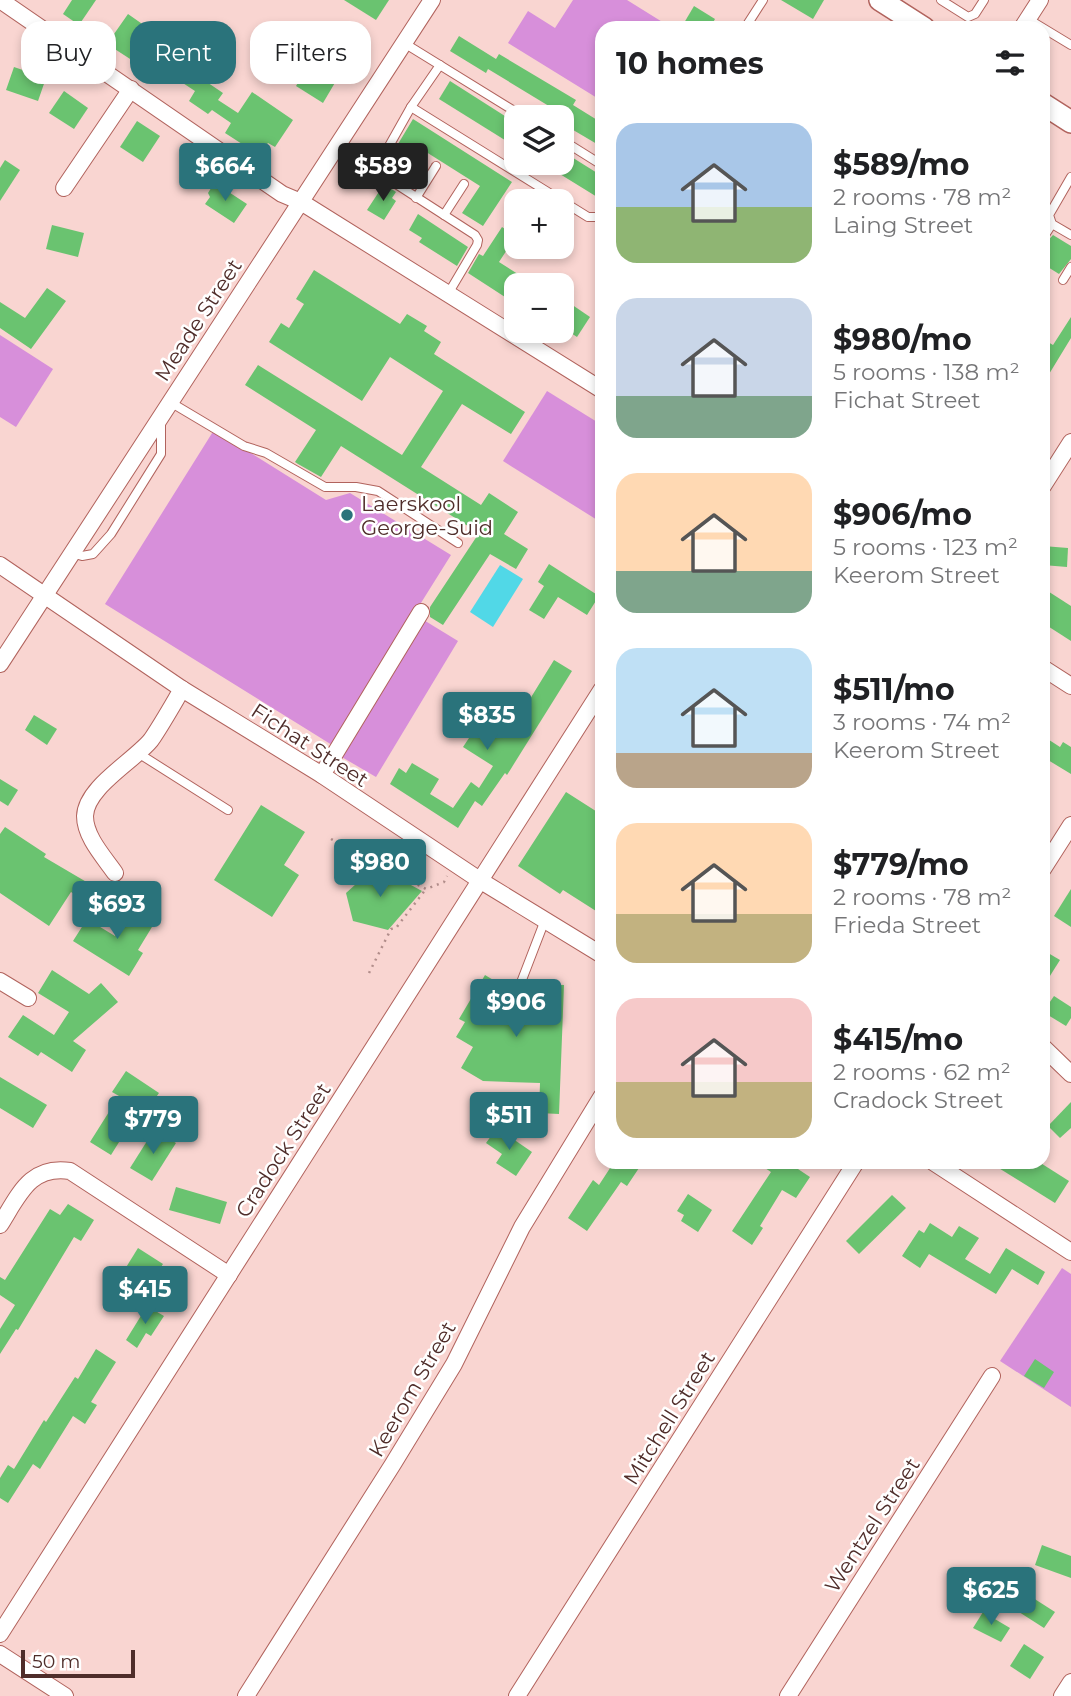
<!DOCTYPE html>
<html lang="en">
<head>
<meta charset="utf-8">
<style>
  :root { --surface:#fff; --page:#f6f6f6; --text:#202124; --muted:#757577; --accent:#2a737b }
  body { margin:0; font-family:Montserrat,sans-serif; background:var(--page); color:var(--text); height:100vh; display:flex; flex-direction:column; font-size:26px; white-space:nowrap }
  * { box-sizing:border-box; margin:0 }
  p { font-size:23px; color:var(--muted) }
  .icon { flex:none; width:38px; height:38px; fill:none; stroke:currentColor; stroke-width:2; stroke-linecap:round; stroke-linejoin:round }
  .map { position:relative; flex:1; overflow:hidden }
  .drawer { position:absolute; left:595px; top:21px; width:455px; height:1148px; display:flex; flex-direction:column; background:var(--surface); border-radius:21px; box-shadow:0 4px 10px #0003 }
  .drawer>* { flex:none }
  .banner { position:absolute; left:21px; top:21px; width:469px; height:63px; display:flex; gap:14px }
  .tools { position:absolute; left:504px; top:105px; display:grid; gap:14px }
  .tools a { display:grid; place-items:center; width:70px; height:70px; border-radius:14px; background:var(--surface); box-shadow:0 4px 10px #0003; font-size:35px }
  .scale { position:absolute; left:21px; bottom:18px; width:114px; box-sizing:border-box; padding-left:7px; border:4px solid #4f2d2a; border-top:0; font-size:19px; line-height:24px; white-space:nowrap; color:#4f2d2a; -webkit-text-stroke:5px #fff; paint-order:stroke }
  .price { position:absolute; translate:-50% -60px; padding:0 16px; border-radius:7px; background:var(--accent); color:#fff; font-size:23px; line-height:46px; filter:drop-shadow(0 2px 4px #0008) }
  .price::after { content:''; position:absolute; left:50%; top:42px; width:21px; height:16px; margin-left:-10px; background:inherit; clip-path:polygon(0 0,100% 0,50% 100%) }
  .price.on { background:#222; color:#fff }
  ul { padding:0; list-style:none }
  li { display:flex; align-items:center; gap:21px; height:175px; padding:0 21px }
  li span { display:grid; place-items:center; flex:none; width:196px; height:140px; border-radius:21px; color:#555 }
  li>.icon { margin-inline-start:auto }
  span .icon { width:84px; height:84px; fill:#fffc; stroke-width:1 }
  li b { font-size:30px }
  h2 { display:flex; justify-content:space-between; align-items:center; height:84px; padding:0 21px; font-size:30px }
  .chip { padding:0 24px; border-radius:21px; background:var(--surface); box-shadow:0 4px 10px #0003; font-size:24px; line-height:63px }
  .chip.on { background:var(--accent); color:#fff }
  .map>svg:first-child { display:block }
  .green { fill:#d78fda }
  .water { fill:#51d8e7 }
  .building { fill:#6ac370 }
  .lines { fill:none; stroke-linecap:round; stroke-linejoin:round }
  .service-casing { stroke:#b1635d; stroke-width:10 }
  .minor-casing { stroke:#b1635d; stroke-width:18 }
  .tertiary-casing { stroke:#b1635d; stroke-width:24 }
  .path { stroke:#b28e8b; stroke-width:2.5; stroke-dasharray:2 5; stroke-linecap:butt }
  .service { stroke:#fff; stroke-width:8 }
  .minor { stroke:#fff; stroke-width:16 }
  .tertiary { stroke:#fff; stroke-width:21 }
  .poi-dot { fill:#2a737b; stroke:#fff; stroke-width:2.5 }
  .labels { text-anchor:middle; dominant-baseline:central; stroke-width:5; stroke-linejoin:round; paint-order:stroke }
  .street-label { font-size:21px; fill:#4f2d2a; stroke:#fff }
  .poi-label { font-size:21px; fill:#4f2d2a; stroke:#fff; text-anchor:start }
</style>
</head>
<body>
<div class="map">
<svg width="1071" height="1696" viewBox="0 0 1071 1696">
  <rect width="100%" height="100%" fill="#f9d5d1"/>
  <g class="green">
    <polygon points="573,0 627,0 672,28 602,28 602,101 508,43 528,11 555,28"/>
    <polygon points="0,335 53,369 16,427 0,417"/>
    <polygon points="547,391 602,425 602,523 503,461"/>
    <polygon points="214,430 326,500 350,493 451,555 332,745 105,604"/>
    <polygon points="422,619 458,641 376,777 340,756"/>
    <polygon points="1062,1268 1071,1274 1071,1407 1000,1361"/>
  </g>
  <polygon class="water" points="500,565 523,579 493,627 470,612"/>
  <g class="building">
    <polygon points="72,0 96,0 79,25 63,14"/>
    <polygon points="344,0 389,0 376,20"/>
    <polygon points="781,0 824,0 813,19"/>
    <polygon points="694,6 715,19 710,28 693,28 684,23"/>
    <polygon points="128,14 198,63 192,72 223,93 218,100 238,113 252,92 293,120 275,147 268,143 259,155 225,133 231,123 212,110 208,114 189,101 195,91 163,70 156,80 142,71 144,68 107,44"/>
    <polygon points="330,30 356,47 323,103 296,86"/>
    <polygon points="459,36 496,59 499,54 576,100 573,105 602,123 602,147 563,124 567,117 488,69 486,73 450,51"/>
    <polygon points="14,67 46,78 38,101 6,90"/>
    <polygon points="450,81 516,123 516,147 439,99"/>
    <polygon points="64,91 88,108 74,129 49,113"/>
    <polygon points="413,119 512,182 483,226 462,213 480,186 423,150 403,181 387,170 386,164"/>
    <polygon points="137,121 160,136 143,162 120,147"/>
    <polygon points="562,151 602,176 602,200 542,163 562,163"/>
    <polygon points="5,160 20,170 0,201 0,168"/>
    <polygon points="384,184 396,192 392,198 396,201 384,220 367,210"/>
    <polygon points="213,185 218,185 247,204 234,223 205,204 210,197 208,193"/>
    <polygon points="418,214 468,247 457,266 419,242 422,238 409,230"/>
    <polygon points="52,225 84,233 78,257 46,249"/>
    <polygon points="502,227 516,236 499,262 535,285 516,285 516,304 468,273 479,254 483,256"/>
    <polygon points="1053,235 1071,246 1071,259 1059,274 1043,264 1043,246"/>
    <polygon points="314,270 400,324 407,314 427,326 424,331 441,342 434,354 525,412 511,434 462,404 421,467 481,505 489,493 518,512 504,534 528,549 516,569 490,554 443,625 430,617 430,607 479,533 341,446 321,477 298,464 295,462 316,430 245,385 258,365 402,455 443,391 390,357 362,401 269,342 281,323 289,328 304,304 296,299"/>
    <polygon points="47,288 66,301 31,349 0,328 0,302 25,318"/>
    <polygon points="568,302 590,317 577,337 562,327 562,312"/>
    <polygon points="1071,317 1071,338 1043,384 1043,339 1053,345"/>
    <polygon points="1043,546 1068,548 1067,567 1043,565"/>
    <polygon points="549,564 599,596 587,615 558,597 544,619 529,610 544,586 538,582"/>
    <polygon points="1043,588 1071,606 1071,641 1043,623"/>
    <polygon points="554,660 572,671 507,775 505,773 482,806 475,801 458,828 390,784 399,768 406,773 412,763 439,779 430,794 453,808 471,782 479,788 493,766 463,747 483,717 509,733"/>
    <polygon points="34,715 57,729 47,745 25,730"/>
    <polygon points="1043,736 1060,747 1063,742 1071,747 1071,774 1043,757"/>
    <polygon points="0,779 18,790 8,806 0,801"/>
    <polygon points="566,792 602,815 602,912 597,908 596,911 563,890 560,894 518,866"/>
    <polygon points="261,805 305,832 284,865 299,875 272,917 214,880"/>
    <polygon points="5,827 46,854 44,857 95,887 85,901 71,892 49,926 0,893 0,834"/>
    <polygon points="376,866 422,891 388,930 353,921 346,893"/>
    <polygon points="1071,889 1071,927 1054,916"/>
    <polygon points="132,908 155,922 138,950 143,953 129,976 73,941 87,919 115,936"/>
    <polygon points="1043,950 1060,960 1043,987"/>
    <polygon points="52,970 89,994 101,983 118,1002 73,1041 86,1050 72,1072 41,1052 38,1056 8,1037 23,1015 54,1035 69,1012 38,993"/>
    <polygon points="485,975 505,987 498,997 540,996 540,984 564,985 559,1114 539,1113 540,1083 483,1081 461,1068 473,1047 456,1037 465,1022 459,1019"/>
    <polygon points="1054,996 1071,1007 1071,1018 1066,1026 1043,1012"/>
    <polygon points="126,1071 159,1093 145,1113 139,1110 111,1155 90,1142 119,1096 112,1092"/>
    <polygon points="0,1077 47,1105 33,1128 0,1108"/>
    <polygon points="1071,1102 1071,1128 1060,1138 1048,1126"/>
    <polygon points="497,1128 532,1152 516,1176 496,1163 502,1154 486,1143"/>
    <polygon points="154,1130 176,1143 152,1181 130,1168"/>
    <polygon points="614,1162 643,1162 627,1186 621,1182 587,1231 568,1218 593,1180 599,1185"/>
    <polygon points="756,1162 798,1162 795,1167 810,1177 796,1198 782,1190 760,1226 763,1228 752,1245 732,1231 771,1172"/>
    <polygon points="989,1162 1039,1162 1069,1181 1055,1203"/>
    <polygon points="176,1187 227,1202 220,1224 169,1210"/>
    <polygon points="688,1194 712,1210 698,1232 681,1221 684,1215 677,1211"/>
    <polygon points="892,1195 906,1208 859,1254 846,1241"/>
    <polygon points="68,1204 94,1220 81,1241 74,1237 18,1330 16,1329 0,1354 0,1329 15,1305 0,1295 0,1277 5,1280 50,1209 60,1215"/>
    <polygon points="930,1223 952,1237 959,1226 979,1238 965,1259 990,1274 1006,1248 1045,1272 1038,1285 1012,1269 996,1294 929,1254 920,1268 902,1256 919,1230 924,1233"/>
    <polygon points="138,1248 163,1264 149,1285 125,1269"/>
    <polygon points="147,1306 164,1316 151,1336 146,1333 137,1348 126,1340"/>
    <polygon points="96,1349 116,1362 91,1402 97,1405 85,1424 73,1416 40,1469 33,1464 8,1503 0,1498 0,1478 8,1465 14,1469 44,1420 46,1422 75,1377 78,1379"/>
    <polygon points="1035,1359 1054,1372 1044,1388 1024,1376"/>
    <polygon points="1042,1545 1071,1556 1071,1578 1035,1565"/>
    <polygon points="1030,1596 1055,1612 1044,1628 1019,1612"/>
    <polygon points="983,1612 1010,1628 1001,1642 973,1628"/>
    <polygon points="1024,1644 1044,1657 1030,1679 1010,1666"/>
  </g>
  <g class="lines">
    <defs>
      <g id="service">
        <polyline points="941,0 968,17 975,14 984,0"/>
        <polyline points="1028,19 1071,45"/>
        <polyline points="745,28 763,0"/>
        <polyline points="404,43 524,117"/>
        <polyline points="440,65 411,107 588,217 602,217"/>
        <polyline points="411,107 380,162 379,170 382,175 475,235 478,240 477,245 448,294"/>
        <polyline points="562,140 602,165"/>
        <polyline points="1071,177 1049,215 1052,224 1071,235"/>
        <polyline points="416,198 436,166"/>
        <polyline points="444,215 464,184"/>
        <polyline points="1043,238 1052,224"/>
        <polyline points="1063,280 1071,267"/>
        <polyline points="170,402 244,446 266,453 325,487 356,487 378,491 458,543"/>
        <polyline points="71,553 82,556 93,554 111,534 161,454 161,423"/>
        <polyline points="138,753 228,810"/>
        <polyline points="520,985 545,920"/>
      </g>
      <g id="minor">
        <polyline points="0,0 282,194 301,202 602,390"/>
        <polyline points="1022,28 1040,0"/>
        <polyline points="64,188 131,89"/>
        <polyline points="1043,486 1071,442"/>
        <polyline points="0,565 182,689 322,775 481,881 602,955"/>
        <polyline points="0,664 432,0"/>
        <polyline points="1043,668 1071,686"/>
        <polyline points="322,775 421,612"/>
        <polyline points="1043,869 1071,825"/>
        <path d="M 115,873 C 104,857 85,837 85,816 C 86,787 134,761 151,740 C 162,724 172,706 182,689"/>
        <polyline points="0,981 28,998"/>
        <polyline points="1043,1047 1071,1074"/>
        <polyline points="933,1162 1071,1252"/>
        <path d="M 0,1225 C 19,1195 30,1165 70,1171 L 229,1275"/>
        <polyline points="0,1634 602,689"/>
        <polyline points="0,1654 65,1696"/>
        <polyline points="246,1696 393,1464 454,1364 522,1227 602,1096"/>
        <polyline points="517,1696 856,1162"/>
        <polyline points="788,1696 992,1376"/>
        <polyline points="1062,1696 1071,1682"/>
      </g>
      <g id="tertiary">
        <polyline points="880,0 924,28"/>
        <polyline points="1043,104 1071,122"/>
      </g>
    </defs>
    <use href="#service" class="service-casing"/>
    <use href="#minor" class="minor-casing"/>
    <use href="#tertiary" class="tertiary-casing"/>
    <g class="path">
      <polyline points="331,839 426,889 444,882 447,876"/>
      <polyline points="369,973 391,929 396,928 426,889"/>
    </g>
    <use href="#service" class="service"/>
    <use href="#minor" class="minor"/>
    <use href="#tertiary" class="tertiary"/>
  </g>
  <circle class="poi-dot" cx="347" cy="515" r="7"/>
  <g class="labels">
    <g class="street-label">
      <text transform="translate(198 320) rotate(-57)">Meade Street</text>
      <text transform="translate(310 745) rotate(33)">Fichat Street</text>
      <text transform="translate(283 1150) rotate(-57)">Cradock Street</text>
      <text transform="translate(412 1389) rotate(-60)">Keerom Street</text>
      <text transform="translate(669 1418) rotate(-58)">Mitchell Street</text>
      <text transform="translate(872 1525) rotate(-57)">Wentzel Street</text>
    </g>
    <g class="poi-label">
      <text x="361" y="503">Laerskool<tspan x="361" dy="24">George-Suid</tspan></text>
    </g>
  </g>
</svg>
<div class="tools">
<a><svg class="icon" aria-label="layers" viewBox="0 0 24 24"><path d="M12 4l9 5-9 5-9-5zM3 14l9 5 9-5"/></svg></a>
<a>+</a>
<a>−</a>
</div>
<div class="scale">50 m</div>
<b class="price" style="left:225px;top:203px">$664</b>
<b class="price on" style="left:383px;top:203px">$589</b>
<b class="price" style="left:487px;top:752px">$835</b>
<b class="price" style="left:380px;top:899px">$980</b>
<b class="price" style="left:117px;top:941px">$693</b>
<b class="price" style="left:516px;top:1039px">$906</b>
<b class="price" style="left:509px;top:1152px">$511</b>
<b class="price" style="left:153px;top:1156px">$779</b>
<b class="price" style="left:145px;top:1326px">$415</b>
<b class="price" style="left:991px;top:1627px">$625</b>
<div class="banner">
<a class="chip">Buy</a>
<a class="chip on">Rent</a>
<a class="chip">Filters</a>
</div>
<section class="drawer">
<h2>10 homes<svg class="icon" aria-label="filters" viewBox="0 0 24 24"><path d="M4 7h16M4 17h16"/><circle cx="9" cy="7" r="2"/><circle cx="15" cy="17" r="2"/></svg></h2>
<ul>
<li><span style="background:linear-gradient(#a9c7e8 60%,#8fb573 0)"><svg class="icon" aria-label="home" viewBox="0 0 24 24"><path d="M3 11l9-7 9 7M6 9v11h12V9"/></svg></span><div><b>$589/mo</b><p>2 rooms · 78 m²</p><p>Laing Street</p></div></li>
<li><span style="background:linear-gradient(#c9d6e8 70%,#7fa58c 0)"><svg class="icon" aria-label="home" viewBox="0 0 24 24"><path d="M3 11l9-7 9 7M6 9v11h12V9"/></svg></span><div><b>$980/mo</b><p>5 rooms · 138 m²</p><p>Fichat Street</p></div></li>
<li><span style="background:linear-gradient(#ffd9b3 70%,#7fa58c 0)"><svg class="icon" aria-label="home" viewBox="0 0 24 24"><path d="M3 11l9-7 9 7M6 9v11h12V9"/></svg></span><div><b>$906/mo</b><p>5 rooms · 123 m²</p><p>Keerom Street</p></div></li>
<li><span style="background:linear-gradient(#bfe0f5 75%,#b9a48a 0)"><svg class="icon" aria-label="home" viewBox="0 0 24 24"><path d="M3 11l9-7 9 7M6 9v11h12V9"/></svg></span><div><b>$511/mo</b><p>3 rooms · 74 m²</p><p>Keerom Street</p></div></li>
<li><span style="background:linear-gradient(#ffd9b3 65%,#c2b280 0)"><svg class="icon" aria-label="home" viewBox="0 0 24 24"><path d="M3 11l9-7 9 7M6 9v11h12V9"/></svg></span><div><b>$779/mo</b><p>2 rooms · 78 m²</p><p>Frieda Street</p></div></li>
<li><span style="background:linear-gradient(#f6c9c9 60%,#c2b280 0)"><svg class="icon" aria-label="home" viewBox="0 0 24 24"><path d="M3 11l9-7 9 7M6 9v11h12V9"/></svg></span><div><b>$415/mo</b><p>2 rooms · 62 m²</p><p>Cradock Street</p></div></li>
</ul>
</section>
</div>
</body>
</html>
